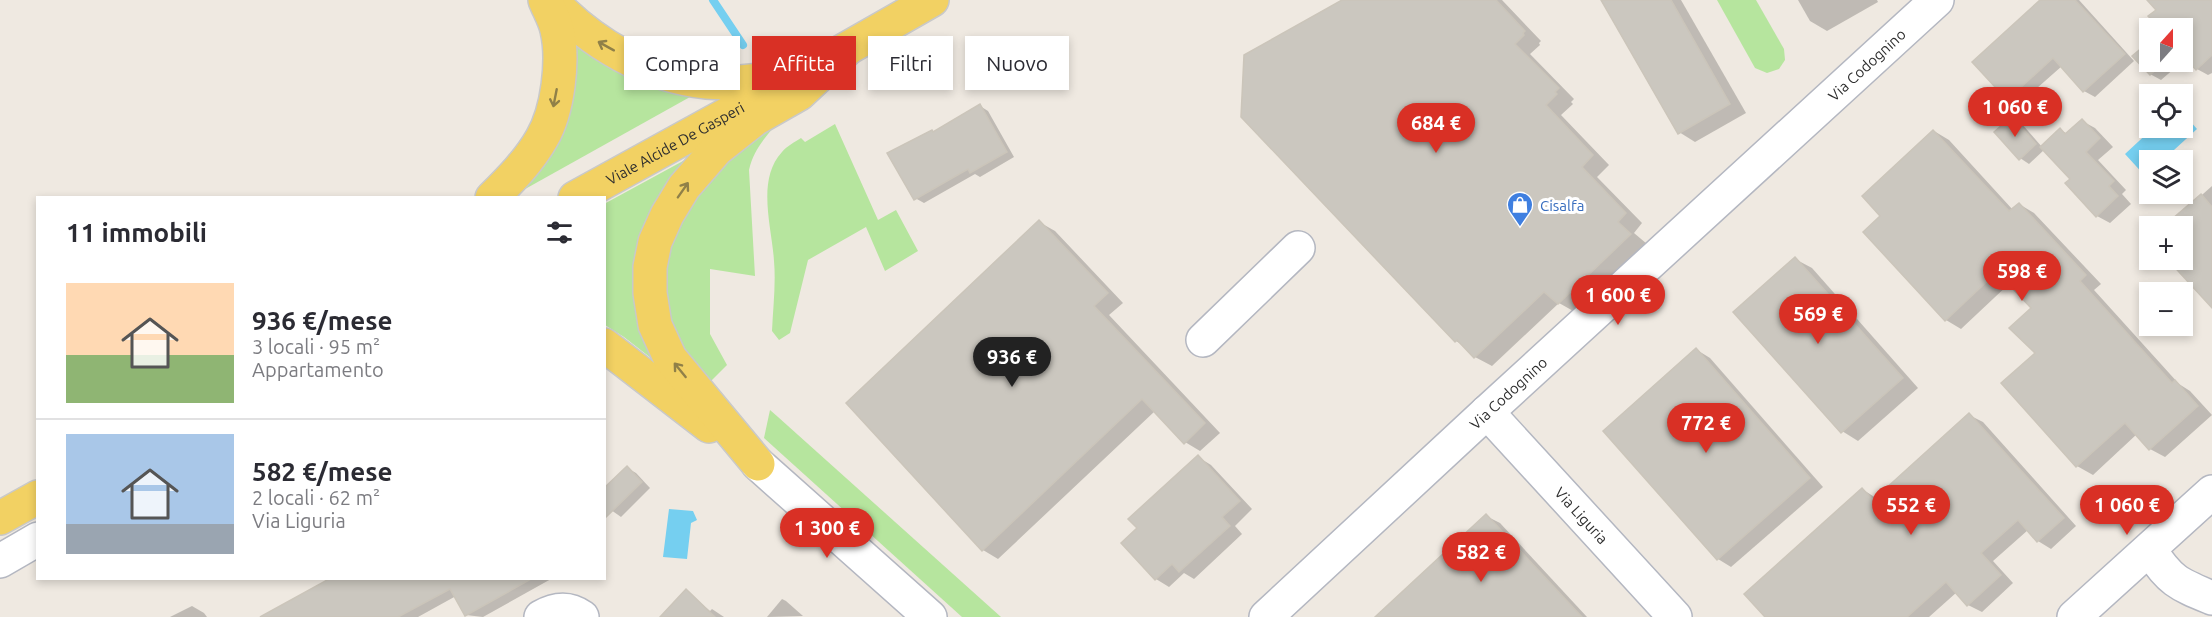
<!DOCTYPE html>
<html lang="it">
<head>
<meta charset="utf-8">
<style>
  :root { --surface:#fff; --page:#f2f2f3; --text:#2b2b33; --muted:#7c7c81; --line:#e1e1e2; --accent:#d93025 }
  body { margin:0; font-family:Ubuntu,sans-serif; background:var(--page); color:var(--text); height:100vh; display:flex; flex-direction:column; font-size:22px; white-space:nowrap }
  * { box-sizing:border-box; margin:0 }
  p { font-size:20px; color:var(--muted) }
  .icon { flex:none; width:33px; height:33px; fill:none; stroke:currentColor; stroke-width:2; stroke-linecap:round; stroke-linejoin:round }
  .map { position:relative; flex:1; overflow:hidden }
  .side { position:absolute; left:36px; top:196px; width:570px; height:384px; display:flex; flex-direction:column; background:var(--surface); border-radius:0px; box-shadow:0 3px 9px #0003 }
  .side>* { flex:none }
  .top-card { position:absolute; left:624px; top:36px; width:570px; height:54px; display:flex; gap:12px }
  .needle { width:39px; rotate:21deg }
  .tools { position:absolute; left:2139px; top:18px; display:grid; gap:12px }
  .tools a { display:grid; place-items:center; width:54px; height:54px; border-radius:0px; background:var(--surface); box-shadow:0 3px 9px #0003; font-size:30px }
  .price { position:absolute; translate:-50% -51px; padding:0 14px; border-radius:21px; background:var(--accent); color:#fff; font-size:20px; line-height:39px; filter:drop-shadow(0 2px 3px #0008) }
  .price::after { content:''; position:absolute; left:50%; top:36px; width:18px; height:14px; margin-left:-9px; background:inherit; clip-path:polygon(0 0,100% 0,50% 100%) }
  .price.selected { background:#222; color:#fff }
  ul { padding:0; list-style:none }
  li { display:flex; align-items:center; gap:18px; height:150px; padding:0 30px }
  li+li { border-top:2px solid var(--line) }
  li span { display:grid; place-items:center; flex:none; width:168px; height:120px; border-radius:0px; color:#555 }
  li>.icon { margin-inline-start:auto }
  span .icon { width:72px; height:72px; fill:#fffc; stroke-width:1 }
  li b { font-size:26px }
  h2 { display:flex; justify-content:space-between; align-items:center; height:72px; padding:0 30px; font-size:26px }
  .chip { padding:0 21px; border-radius:0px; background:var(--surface); box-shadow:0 3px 9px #0003; font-size:21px; line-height:54px }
  .chip.selected { background:var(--accent); color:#fff }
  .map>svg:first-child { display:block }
  .green { fill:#b6e59e }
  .water { fill:#75cff0 }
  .shadow { fill:#0003 }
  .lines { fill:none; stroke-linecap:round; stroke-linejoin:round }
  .stream { stroke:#75cff0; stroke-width:8 }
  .building { fill:#cbc7bf; stroke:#cbc5ba; stroke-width:1.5 }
  .minor-casing { stroke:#b4b7c1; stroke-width:36 }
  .major-casing { stroke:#c9c9c9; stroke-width:36 }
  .minor { stroke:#fff; stroke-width:33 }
  .major { stroke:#f2d163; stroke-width:33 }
  .oneway { stroke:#908048 }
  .labels { text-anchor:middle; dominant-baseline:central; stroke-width:6; stroke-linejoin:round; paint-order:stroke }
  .street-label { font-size:15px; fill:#2e2e2e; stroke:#fff }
  .shop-label { font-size:15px; fill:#366cbe; stroke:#fff; text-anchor:start }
</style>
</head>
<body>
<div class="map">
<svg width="2212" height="617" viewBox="0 0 2212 617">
  <rect width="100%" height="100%" fill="#efe9e1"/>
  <g class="green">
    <polygon points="1717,0 1756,0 1784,49 1785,60 1779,69 1767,73 1755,68"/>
    <polygon points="562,27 690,93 690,97 518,193"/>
    <path d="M 835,124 L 878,220 L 896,210 L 918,251 L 885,271 L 866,227 L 808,260 L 790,333 L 779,340 L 772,331 C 773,308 776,284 774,261 C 772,227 756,180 782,152 C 787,146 795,142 801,138 L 805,142 Z"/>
    <path d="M 774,127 C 762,141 753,152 749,170 L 755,276 L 710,269 L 710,334 L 727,365 L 711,381 L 686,353 L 672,324 L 665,284 L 670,244 L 678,224 L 716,170 Z"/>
    <polygon points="683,161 685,162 669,182 651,358 624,337 605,325 604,204"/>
    <polygon points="770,410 778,417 1001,617 962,617 764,438"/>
  </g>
  <g class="water">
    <polygon points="2183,113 2197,129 2163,160 2150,160 2149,173 2146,177 2125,154 2153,128 2182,128"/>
    <polygon points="669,509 693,511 697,520 691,523 687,559 663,557"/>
  </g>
  <g class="shadow">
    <polygon points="1345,0 1502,0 1541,41 1539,43 1540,45 1530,54 1574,99 1571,102 1573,104 1561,115 1609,165 1597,177 1642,223 1634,233 1647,244 1575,312 1559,303 1492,366 1475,357 1466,347 1456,341"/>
    <polygon points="1603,0 1681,0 1746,113 1695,142 1679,132"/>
    <polygon points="1798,0 1877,0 1878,2 1827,31 1810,21"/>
    <polygon points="2042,0 2079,0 2134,61 2095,97 2084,91 2062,66 2018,105 2008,99"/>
    <polygon points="2149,0 2212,0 2212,73 2208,75 2197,69 2187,57 2182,61 2182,28 2162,28 2151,16 2158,10"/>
    <polygon points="2135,56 2150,62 2182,62 2161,80 2150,74"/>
    <polygon points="980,106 988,111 1014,157 980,177 975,174 924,203 915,198 934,133"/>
    <polygon points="2012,118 2021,123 2042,147 2060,130 2068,134 2082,121 2095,128 2113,147 2098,160 2126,190 2122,194 2131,204 2110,223 2097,216 2072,179 2045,149 2029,164 2020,158"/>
    <polygon points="1934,131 1949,140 2013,210 2019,204 2034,213 2101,284 2094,290 2179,384 2190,391 2212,415 2165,457 2150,449 2137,434 2093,475 2077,466 2037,353 2033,308 2010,283 1961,329 1946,320 1882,216"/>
    <polygon points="2212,186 2212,306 2170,260 2182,260 2182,226 2167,226"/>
    <polygon points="1039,222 1055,231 1123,303 1109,315 1220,433 1200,451 1185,442 1155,411 998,559 983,550"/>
    <polygon points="1795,259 1812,268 1918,388 1858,441 1842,431"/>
    <polygon points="1697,350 1710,358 1823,487 1731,567 1718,559"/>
    <polygon points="1969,415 1983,422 2076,526 2051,549 2038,541 2028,530 1993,561 2013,583 1982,612 1968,605 1957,592 1929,617 1767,617 1862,489 1876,498"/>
    <polygon points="1198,457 1211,465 1252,509 1235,526 1242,534 1194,579 1184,573 1169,587 1156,579 1123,543 1139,528"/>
    <polygon points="627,468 636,473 650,488 621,517 604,505"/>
    <polygon points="1486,516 1500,523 1587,617 1377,617"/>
    <polygon points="332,579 551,579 483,617 466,615 456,596 418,617 287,617"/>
    <polygon points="686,591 710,611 712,609 724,617 675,617"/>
    <polygon points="782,599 786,601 803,616 767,617"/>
    <polygon points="192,606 204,613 207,617 170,617"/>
  </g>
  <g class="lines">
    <polyline class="stream" points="713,0 743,45"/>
  </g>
  <g class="building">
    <polygon points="1342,0 1496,0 1525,31 1523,33 1524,35 1515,44 1559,88 1555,92 1557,94 1546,105 1593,155 1582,167 1626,213 1618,222 1631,234 1558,304 1544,292 1474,358 1457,340 1455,342 1241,117 1244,55"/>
    <polygon points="1601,0 1671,0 1730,104 1678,134"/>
    <polygon points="2040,0 2075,0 2125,54 2083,92 2053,58 2007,100 1972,62"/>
    <polygon points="2147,0 2212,0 2212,55 2196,70 2182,54 2182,28 2160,28 2148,16 2156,10"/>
    <polygon points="2150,41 2150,62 2165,62 2150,75 2132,56"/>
    <polygon points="980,104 1007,152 970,173 968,169 914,200 887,153 932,130 933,132"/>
    <polygon points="2012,116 2036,144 2019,160 1994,132"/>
    <polygon points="2082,119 2100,138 2086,152 2114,181 2109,186 2118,196 2096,217 2065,183 2070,179 2040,147 2060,128 2065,134"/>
    <polygon points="1933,130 2009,211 2019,203 2086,275 2080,281 2172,383 2175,380 2198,406 2149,450 2125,423 2076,467 2001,383 2035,353 2009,328 2031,308 1997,272 1945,321 1863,232 1880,216 1862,196"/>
    <polygon points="2201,194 2212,207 2212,308 2168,260 2182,260 2182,226 2164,226"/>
    <polygon points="1039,220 1108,293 1094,306 1205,423 1184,444 1142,399 982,551 846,403"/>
    <polygon points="1795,257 1903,378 1841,433 1733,312"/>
    <polygon points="1696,348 1810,478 1717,560 1603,431"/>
    <polygon points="1969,413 2064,518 2037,542 2018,520 1981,553 2001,575 1967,606 1946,582 1907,617 1765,617 1744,594 1862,488 1873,500"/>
    <polygon points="1198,455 1240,501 1222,517 1230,526 1179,572 1172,564 1155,580 1121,543 1137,528 1128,519"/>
    <polygon points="627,466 642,482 604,519 604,488"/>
    <polygon points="1486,514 1582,617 1375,617"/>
    <polygon points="329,579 531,579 465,616 450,589 398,617 260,617"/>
    <polygon points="686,589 715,617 660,617"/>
  </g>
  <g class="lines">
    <defs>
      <g id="minor">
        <polyline points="1203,340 1298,248"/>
        <path id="s1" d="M 1487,412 L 1675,617"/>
        <polyline points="758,464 930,617"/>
        <path d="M 2150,550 C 2170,581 2178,584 2212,598"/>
        <polyline points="0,561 38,539"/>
        <path d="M 541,617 C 555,609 568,607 582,617"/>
        <path id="s2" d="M 1266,617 L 1487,412 L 1937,0"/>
        <polyline points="2074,617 2212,492"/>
      </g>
      <g id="major">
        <path d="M 551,0 C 591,43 647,76 707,82 C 739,85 773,78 804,72"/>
        <polyline points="827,60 932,0"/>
        <path d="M 492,198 C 511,179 529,161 542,138 C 558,111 564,60 557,30 C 555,20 549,10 545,0"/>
        <path id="s3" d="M 575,198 L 755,99"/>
        <polyline points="604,345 709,426"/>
        <polyline points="758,464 670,358 655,325 650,293 650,267 655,242 667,215 684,187 717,149 755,119 799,94 846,50"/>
        <polyline points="0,518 38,497"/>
      </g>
    </defs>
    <use href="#minor" class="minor-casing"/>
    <use href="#major" class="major-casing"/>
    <use href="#minor" class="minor"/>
    <use href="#major" class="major"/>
  </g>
  <defs><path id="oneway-shaft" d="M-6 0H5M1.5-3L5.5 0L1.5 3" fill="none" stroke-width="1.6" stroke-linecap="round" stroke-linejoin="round" transform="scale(1.5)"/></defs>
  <g class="oneway">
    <use href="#oneway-shaft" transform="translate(606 46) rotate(-151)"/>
    <use href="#oneway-shaft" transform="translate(555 98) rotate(101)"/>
    <use href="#oneway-shaft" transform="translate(683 190) rotate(-55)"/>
    <use href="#oneway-shaft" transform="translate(680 370) rotate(-129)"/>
  </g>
  <defs>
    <symbol id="shop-pin" viewBox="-11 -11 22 30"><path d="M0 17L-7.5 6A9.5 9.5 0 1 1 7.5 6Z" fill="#3f7fe0" stroke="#fff"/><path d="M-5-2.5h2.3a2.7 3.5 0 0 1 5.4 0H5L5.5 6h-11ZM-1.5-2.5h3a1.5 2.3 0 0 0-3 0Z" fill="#fff"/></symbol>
  </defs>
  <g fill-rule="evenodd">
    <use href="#shop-pin" x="1505" y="190" width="30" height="40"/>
  </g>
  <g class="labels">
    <g class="street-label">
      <text stroke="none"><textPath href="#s2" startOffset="816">Via Codognino</textPath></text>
      <text stroke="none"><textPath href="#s3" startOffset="114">Viale Alcide De Gasperi</textPath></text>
      <text stroke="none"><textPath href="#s2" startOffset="330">Via Codognino</textPath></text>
      <text stroke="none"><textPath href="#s1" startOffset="140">Via Liguria</textPath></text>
    </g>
    <g class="shop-label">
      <text x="1540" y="205">Cisalfa</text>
    </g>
  </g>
</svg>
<div class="tools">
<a><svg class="needle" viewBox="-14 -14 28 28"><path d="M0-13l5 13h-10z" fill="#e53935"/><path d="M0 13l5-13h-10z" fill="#7c7c81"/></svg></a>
<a><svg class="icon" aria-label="locate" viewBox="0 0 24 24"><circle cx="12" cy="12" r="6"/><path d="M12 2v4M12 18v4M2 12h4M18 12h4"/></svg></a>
<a><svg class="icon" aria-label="layers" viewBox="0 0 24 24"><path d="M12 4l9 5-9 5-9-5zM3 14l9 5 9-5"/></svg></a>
<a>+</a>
<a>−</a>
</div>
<b class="price" style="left:2015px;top:138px">1 060 €</b>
<b class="price" style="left:1436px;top:154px">684 €</b>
<b class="price" style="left:2022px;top:302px">598 €</b>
<b class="price" style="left:1618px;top:326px">1 600 €</b>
<b class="price" style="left:1818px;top:345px">569 €</b>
<b class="price selected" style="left:1012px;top:388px">936 €</b>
<b class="price" style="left:1706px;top:454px">772 €</b>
<b class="price" style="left:1911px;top:536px">552 €</b>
<b class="price" style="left:2127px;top:536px">1 060 €</b>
<b class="price" style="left:827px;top:559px">1 300 €</b>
<b class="price" style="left:1481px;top:583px">582 €</b>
<div class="top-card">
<a class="chip">Compra</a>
<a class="chip selected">Affitta</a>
<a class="chip">Filtri</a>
<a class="chip">Nuovo</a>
</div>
<section class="side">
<h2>11 immobili<svg class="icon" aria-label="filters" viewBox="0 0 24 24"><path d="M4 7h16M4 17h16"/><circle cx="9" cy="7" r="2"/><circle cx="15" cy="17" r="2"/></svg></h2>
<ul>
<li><span style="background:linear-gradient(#ffd9b3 60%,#8fb573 0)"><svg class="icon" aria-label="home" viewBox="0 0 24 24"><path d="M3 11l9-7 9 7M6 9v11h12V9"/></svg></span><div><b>936 €/mese</b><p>3 locali · 95 m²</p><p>Appartamento</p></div></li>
<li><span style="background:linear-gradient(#a9c7e8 75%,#9aa5b1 0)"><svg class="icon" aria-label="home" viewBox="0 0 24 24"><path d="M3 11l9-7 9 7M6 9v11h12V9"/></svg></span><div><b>582 €/mese</b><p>2 locali · 62 m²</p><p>Via Liguria</p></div></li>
</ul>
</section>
</div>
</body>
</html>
